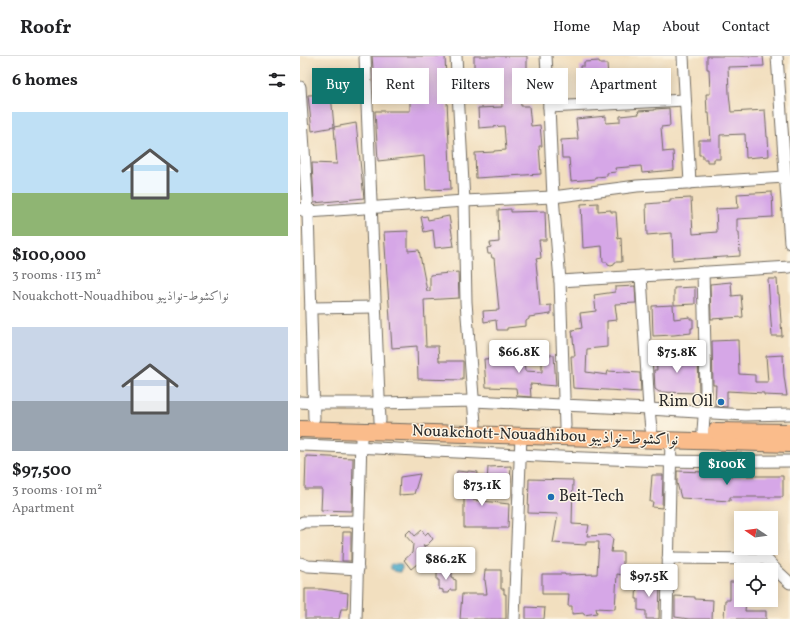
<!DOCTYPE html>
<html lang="en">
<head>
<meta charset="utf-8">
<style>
  :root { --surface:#fff; --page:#f2f2f2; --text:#202124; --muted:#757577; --line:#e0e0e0; --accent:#0f766e }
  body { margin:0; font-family:Vollkorn,Amiri,serif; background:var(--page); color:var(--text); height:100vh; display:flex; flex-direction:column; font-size:15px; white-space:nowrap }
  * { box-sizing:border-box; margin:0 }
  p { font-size:13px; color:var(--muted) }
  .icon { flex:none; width:22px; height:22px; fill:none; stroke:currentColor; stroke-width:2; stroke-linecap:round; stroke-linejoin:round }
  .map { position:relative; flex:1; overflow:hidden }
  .details { display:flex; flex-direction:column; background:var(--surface); width:300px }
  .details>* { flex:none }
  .banner { position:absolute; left:12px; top:12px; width:380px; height:36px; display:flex; gap:8px }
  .needle { width:26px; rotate:283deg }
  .controls { position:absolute; left:434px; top:455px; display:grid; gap:8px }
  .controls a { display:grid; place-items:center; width:44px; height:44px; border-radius:0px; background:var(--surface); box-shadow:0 2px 10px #0003; font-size:20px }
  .price { position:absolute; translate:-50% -34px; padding:0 9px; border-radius:4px; background:#fff; color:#222; font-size:13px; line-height:26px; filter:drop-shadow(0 1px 2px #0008) }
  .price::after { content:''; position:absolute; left:50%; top:24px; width:12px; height:9px; margin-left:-6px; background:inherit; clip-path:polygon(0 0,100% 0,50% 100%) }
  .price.current { background:var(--accent); color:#fff }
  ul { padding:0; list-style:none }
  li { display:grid; align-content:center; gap:8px; height:212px; padding:0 12px }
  li span { display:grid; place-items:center; height:124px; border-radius:0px; color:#555 }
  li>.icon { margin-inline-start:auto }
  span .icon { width:72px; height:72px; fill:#fffc; stroke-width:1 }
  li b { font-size:17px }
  h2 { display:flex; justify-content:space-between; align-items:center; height:48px; padding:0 12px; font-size:17px }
  .chip { padding:0 14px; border-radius:0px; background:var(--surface); box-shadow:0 2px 10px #0003; font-size:14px; line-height:36px }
  .chip.current { background:var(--accent); color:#fff }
  header { display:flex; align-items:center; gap:24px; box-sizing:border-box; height:56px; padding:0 20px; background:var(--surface); border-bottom:1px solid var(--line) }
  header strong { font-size:19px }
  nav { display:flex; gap:22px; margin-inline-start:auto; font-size:14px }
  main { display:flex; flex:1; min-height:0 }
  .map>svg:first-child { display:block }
  .water { fill:#49a8c8; stroke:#3a6a7a }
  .building { fill:#d6a7e7 }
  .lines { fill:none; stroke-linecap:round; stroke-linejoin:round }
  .minor-casing { stroke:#716a5f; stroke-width:13 }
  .highway-casing { stroke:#716a5f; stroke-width:18 }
  .minor { stroke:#fff; stroke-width:11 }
  .highway { stroke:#fabc8b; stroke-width:16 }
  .poi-dot { fill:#1f6fb2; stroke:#fcf5e5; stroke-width:1.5 }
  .labels { text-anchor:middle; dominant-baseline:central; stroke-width:3; stroke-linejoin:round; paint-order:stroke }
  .poi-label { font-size:16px; fill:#2b2b2b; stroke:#fcf5e5; text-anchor:end }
  .street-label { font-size:16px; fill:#2b2b2b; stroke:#fcf5e5 }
</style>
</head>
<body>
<header>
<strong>Roofr</strong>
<nav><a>Home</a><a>Map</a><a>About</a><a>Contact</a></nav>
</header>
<main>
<section class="details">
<h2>6 homes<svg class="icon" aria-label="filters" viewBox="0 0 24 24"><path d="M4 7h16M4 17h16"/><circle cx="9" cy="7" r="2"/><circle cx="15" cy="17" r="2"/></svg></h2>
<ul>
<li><span style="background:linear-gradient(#bfe0f5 65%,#8fb573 0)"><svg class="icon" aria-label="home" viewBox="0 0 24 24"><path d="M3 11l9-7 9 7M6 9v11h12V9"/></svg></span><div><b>$100,000</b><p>3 rooms · 113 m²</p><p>Nouakchott-Nouadhibou نواكشوط-نواذيبو</p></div></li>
<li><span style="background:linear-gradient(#c9d6e8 60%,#9aa5b1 0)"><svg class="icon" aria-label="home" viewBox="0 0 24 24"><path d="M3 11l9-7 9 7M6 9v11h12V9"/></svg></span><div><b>$97,500</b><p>3 rooms · 101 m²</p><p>Apartment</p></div></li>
</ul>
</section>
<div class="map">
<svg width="490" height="563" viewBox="0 0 490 563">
  <rect width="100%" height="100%" fill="#fcf5e5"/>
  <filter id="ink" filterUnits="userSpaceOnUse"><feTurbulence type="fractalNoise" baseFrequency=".025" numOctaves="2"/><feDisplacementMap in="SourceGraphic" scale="8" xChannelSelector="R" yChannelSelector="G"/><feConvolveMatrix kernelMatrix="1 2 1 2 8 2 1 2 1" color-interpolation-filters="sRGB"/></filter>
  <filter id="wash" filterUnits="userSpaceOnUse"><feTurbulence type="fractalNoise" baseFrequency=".012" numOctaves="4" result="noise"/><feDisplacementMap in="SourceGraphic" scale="16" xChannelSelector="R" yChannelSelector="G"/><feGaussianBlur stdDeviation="0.9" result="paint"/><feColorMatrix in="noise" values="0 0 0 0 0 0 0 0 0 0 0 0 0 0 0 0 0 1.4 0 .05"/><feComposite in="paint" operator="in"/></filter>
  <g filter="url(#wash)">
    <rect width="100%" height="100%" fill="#f2dfbf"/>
    <path class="water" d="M 91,508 L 101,509 L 102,511 L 102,513 L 100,516 C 95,516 91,515 90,510 Z"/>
    <g id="blocks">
      <g class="building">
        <polygon points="72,0 145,0 151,133 126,134 124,100 78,105 75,55 110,55 110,31 75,36"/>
        <polygon points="174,0 227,0 227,26 219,26 221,50 229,50 231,70 240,69 242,90 239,90 241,118 176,122 175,97 194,96 194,95 206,94 204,70 179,72 178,52 202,51 201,26 174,27"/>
        <polygon points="407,0 463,0 464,10 428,11 429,37 431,56 465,54 467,81 468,81 469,100 446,102 445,78 420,79 420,103 414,103 414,106 407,106 407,103 403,103 403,99 399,99 399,84 411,84 409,57 407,57 406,38 410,38 409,13 407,13"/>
        <polygon points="299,5 300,8 307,8 309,33 301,33 301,37 286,38 286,31 281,32 280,10 284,10 284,6"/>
        <polygon points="31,38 34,71 12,75 8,39"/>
        <polygon points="369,52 370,70 361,71 363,96 373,95 374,114 342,117 341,110 315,112 316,116 307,117 307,120 296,121 296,123 271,125 269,102 262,102 261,84 278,83 276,63 306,60 306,67 320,66 320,60 339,58 338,55 355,54 355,53"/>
        <polygon points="56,67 64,142 14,147 12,107 37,108 34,71"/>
        <polygon points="472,136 473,161 437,163 437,176 439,176 440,200 394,203 394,202 373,204 372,177 347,179 346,148 370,146 370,143 391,142 393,178 417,176 416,153 438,152 437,138"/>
        <polygon points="298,147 298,155 311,154 311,156 316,156 318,183 321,182 322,206 315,206 314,209 311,210 308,209 307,206 303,206 302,190 283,192 281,148"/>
        <polygon points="211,153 211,156 245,155 246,184 239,184 241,202 236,203 237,206 236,206 240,250 251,249 251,258 229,261 229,263 226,265 226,270 207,272 207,274 197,274 196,264 184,266 183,255 199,254 194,202 192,202 191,198 188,198 187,192 191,191 190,187 199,186 198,154"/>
        <polygon points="127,160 128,164 149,160 154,190 135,192 133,174 124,176 121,161"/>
        <polygon points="108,175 108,195 119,194 127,235 130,235 130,219 158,216 159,242 124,244 126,290 138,290 139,305 163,305 163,324 118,323 117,290 92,292 84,176"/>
        <polygon points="468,223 477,223 478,238 479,238 482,280 472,280"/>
        <polygon points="431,226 432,240 441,239 443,261 411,263 410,228"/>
        <polygon points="335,230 336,247 315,248 317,264 307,265 307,291 287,293 286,316 307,319 308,315 340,317 341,336 273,332 271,300 275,300 272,274 282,272 280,257 296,255 294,239 315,236 315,231"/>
        <polygon points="395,231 395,248 374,249 374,232"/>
        <polygon points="373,249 374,263 390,261 390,263 393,263 393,272 391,272 391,277 374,279 353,280 352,250"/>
        <polygon points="438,284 439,318 455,319 455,326 468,326 466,300 483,299 484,320 487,340 464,339 464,337 427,335 427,351 415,350 416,329 413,329 412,285"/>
        <polygon points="242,299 254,299 256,330 230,328 231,341 217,340 216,332 186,331 184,303 218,301 220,302 224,302 225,315 242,316"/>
        <polygon points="398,299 399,337 359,336 355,333 354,314 357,314 356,300"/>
        <polygon points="6,400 53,402 52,455 21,454 22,433 5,433"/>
        <polygon points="211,410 210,426 187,427 188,411"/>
        <polygon points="157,415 168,416 168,415 178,416 173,444 209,448 208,472 164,472 164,443 167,424 156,423"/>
        <polygon points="377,415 431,417 431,420 483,420 483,441 430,441 430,445 381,442 377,427"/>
        <polygon points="120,418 114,438 99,439 100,421"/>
        <polygon points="352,419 363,419 362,452 352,451 353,446 350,446"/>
        <polygon points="229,423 273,424 272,468 289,469 287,480 306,479 311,480 311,482 313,483 311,496 323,496 323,519 317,518 315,553 296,552 297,557 284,559 284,557 272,558 272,550 268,550 269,538 242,538 242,518 265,518 265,519 297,518 299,486 286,486 286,489 253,487 258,458 228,457"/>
        <polygon points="110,474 115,480 122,474 125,479 128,476 133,483 129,487 128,489 123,490 134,504 122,514 117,508 111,513 104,504 112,497 113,488 105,479"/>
        <polygon points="43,476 51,476 51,505 42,505"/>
        <polygon points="147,514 152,514 152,521 153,521 153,523 156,524 156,534 150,534 149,537 143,537 143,534 139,533 139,524 137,524 137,516"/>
        <polygon points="185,514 201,514 201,533 204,533 204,538 206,538 206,563 160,563 162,538 187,538 185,524 184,524"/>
        <polygon points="337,524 360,524 359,563 346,563 346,555 338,554 338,543 336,543"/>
        <polygon points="430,526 441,526 441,544 446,544 445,555 466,555 466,563 424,563 425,544 430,544"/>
        <polygon points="5,533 21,533 48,537 47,553 41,553 39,563 5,563"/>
        <polygon points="375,540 395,541 395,543 413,544 412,563 389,563 375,561"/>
        <polygon points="226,551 245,552 244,563 226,563"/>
      </g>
    </g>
  </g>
  <g filter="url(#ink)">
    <use href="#blocks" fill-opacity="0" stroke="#716a5f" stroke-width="1"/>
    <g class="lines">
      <defs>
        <g id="minor">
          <polyline points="65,0 80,365"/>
          <polyline points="156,0 164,145 166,246 175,368"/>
          <polyline points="246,0 249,51 253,141 260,225 265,370"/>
          <polyline points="383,0 390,127"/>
          <polyline points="477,0 490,187"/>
          <polyline points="0,31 8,156 14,362"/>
          <polyline points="249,51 385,44"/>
          <polyline points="0,153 8,156 164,145 253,141 337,130 485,121"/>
          <polyline points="341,220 349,353 351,373"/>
          <polyline points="260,225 490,211"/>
          <polyline points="11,252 75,251"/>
          <polyline points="0,346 14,347 79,347 173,345 349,353 445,359 490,358"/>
          <polyline points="403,385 403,375 406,333 403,216"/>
          <path d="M 0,389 C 123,393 246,402 369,405 C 409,406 450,405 490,405"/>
          <polyline points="0,468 3,466 59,465"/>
          <polyline points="368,502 465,503 468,505 476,514 490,527"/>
          <polyline points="0,507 8,510 58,513"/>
          <polyline points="56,563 61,383"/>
          <polyline points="214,563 221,380"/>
          <polyline points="367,563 371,384"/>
        </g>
        <g id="highway">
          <polyline points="0,373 490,388"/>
          <polyline points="416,375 490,376"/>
        </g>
      </defs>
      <use href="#minor" class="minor-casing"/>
      <use href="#highway" class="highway-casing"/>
      <use href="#minor" class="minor"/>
      <use href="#highway" class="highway"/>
    </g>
  </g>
  <g class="poi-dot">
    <circle cx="421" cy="346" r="4"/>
    <circle cx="251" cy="441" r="4"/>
  </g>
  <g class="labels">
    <g class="poi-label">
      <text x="413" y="346">Rim Oil</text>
      <text x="259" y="441" text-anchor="start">Beit-Tech</text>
    </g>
    <g class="street-label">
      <text transform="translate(245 380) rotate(2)">Nouakchott-Nouadhibou نواكشوط-نواذيبو</text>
    </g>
  </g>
</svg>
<div class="controls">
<a><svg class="needle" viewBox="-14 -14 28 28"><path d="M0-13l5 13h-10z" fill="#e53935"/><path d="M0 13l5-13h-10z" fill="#757577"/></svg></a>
<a><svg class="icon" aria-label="locate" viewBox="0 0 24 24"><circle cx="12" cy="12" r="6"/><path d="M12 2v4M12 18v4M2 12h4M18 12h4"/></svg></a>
</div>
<b class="price" style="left:219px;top:318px">$66.8K</b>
<b class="price" style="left:377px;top:318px">$75.8K</b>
<b class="price current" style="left:427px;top:430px">$100K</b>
<b class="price" style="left:182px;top:451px">$73.1K</b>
<b class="price" style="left:146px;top:525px">$86.2K</b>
<b class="price" style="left:349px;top:542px">$97.5K</b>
<div class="banner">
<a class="chip current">Buy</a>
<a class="chip">Rent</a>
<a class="chip">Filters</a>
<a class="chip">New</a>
<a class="chip">Apartment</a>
</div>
</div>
</main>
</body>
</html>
